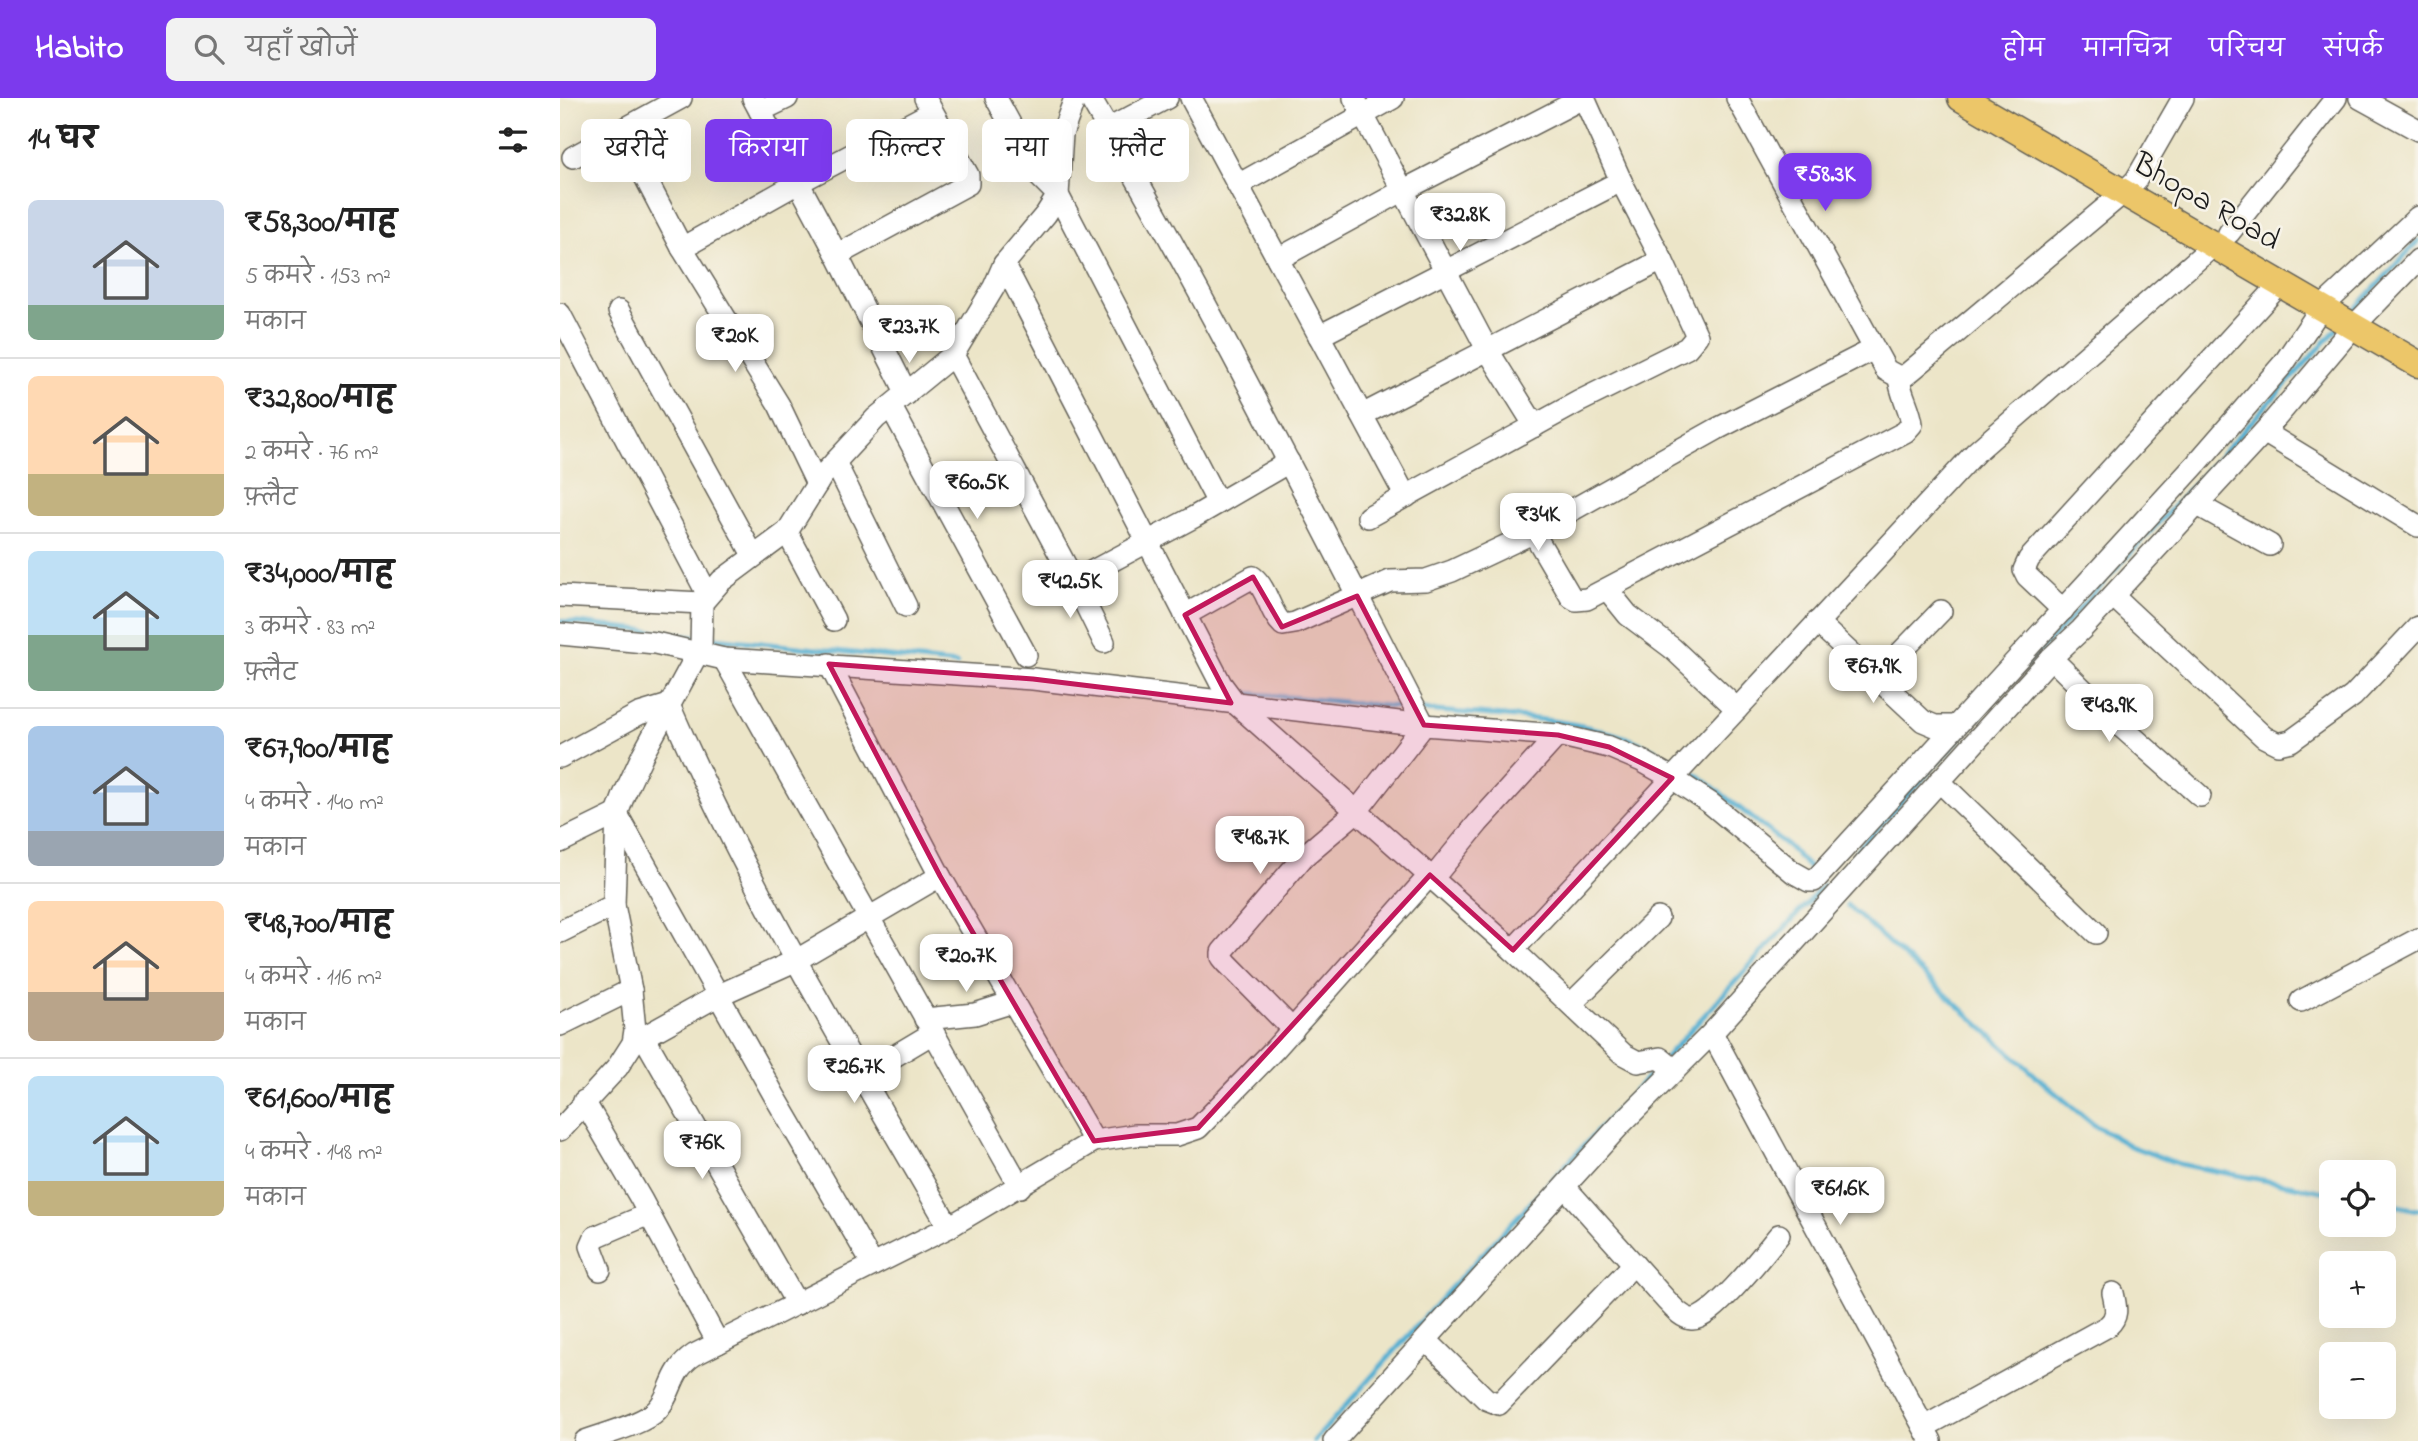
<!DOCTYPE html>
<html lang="hi">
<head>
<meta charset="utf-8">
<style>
  :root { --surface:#fff; --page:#f2f2f2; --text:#222; --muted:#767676; --line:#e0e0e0; --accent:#7c3aed }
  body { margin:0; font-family:"Indie Flower","Playpen Sans Deva",sans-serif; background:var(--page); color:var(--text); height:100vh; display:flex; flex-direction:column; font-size:26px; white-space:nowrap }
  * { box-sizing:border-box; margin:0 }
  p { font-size:23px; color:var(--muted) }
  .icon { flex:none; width:38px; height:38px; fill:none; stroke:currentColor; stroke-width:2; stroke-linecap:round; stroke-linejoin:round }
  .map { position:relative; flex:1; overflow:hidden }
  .details { display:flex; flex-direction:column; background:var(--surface); width:560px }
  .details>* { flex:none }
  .hud { position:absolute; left:21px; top:21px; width:665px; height:63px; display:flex; gap:14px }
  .fabs { position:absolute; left:1759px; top:1062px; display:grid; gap:14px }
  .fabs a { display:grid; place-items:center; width:77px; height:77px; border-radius:10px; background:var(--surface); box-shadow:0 7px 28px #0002; font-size:35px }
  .price { position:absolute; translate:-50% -60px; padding:0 16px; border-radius:14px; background:#fff; color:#222; font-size:23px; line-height:46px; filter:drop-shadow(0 2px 4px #0008) }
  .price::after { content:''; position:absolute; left:50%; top:42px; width:21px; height:16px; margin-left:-10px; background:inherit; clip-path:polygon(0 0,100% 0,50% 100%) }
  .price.current { background:var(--accent); color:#fff }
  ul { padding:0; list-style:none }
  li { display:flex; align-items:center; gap:21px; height:175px; padding:0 28px }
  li+li { border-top:2px solid var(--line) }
  li span { display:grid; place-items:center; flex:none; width:196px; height:140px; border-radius:10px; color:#555 }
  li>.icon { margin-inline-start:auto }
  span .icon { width:84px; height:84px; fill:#fffc; stroke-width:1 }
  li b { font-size:30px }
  h2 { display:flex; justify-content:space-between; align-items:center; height:84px; padding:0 28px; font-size:30px }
  .tag { padding:0 24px; border-radius:10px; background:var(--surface); box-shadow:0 7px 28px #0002; font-size:24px; line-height:63px }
  .tag.current { background:var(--accent); color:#fff }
  header { display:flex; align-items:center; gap:42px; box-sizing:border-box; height:98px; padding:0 35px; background:var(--accent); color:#fff }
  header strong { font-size:33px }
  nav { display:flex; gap:38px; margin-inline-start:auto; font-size:24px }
  .search { width:490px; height:63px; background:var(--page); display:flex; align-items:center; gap:18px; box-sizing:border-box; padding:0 24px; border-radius:10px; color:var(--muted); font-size:26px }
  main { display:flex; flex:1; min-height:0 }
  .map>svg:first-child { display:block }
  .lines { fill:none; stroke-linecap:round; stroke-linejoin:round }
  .stream { stroke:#53afd1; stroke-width:5 }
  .minor-casing { stroke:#656258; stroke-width:24 }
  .major-casing { stroke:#656258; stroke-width:29 }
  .minor { stroke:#fff; stroke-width:21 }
  .major { stroke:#ecc669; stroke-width:26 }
  .marked { fill:#c2185b; fill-opacity:0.2; stroke:#c2185b; stroke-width:5; stroke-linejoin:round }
  .labels { text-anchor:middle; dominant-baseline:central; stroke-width:5; stroke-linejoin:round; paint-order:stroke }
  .street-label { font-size:32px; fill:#1c1c1c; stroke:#f7f3e8 }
</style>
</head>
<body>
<header>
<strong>Habito</strong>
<div class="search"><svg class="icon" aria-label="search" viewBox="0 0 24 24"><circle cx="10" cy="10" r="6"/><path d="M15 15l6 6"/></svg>यहाँ खोजें</div>
<nav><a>होम</a><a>मानचित्र</a><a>परिचय</a><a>संपर्क</a></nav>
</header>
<main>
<section class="details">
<h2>14 घर<svg class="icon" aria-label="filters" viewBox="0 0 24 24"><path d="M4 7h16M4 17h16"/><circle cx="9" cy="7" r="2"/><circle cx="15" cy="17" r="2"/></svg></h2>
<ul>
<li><span style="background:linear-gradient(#c9d6e8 75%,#7fa58c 0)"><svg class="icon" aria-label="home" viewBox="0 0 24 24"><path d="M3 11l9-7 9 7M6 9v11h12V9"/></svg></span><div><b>₹58,300/माह</b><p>5 कमरे · 153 m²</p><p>मकान</p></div></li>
<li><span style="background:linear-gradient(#ffd9b3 70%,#c2b280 0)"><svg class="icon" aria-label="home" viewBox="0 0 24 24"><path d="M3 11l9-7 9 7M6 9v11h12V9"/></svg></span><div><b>₹32,800/माह</b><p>2 कमरे · 76 m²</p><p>फ़्लैट</p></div></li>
<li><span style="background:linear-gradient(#bfe0f5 60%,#7fa58c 0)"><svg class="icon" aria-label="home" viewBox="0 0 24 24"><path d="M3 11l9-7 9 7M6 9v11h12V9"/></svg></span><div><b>₹34,000/माह</b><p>3 कमरे · 83 m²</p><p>फ़्लैट</p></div></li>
<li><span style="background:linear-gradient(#a9c7e8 75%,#9aa5b1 0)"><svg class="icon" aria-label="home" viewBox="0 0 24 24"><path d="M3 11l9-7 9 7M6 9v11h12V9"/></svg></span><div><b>₹67,900/माह</b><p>4 कमरे · 140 m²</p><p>मकान</p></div></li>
<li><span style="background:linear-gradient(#ffd9b3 65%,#b9a48a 0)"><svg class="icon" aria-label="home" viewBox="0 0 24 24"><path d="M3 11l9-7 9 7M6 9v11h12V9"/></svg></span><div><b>₹48,700/माह</b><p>4 कमरे · 116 m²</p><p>मकान</p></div></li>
<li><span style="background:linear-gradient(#bfe0f5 75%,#c2b280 0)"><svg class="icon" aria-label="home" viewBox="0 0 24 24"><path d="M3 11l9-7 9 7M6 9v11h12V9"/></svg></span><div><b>₹61,600/माह</b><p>4 कमरे · 148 m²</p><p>मकान</p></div></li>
</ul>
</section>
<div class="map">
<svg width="1858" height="1343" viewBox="0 0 1858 1343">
  <rect width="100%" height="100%" fill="#f7f3e8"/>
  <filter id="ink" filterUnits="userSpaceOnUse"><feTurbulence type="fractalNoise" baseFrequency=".0143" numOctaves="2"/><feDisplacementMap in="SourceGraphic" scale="14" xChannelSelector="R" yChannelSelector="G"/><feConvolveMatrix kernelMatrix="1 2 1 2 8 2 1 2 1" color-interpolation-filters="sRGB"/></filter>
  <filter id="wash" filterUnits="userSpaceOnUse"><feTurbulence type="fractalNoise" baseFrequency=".00686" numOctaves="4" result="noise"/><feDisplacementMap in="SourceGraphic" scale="28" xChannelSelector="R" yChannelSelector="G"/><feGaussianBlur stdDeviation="1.57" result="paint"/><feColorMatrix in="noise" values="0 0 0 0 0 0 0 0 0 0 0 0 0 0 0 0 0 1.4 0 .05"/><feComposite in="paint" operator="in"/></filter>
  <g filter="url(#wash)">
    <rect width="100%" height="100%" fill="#ece5c8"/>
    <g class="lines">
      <g class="stream">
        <polyline points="1789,218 1858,143"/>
        <polyline points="0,523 136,538"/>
        <polyline points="146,539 397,566"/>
        <polyline points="675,594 850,610"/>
        <path d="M 863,612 C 933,618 1027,618 1090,650 C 1099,654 1108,661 1118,666"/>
        <polyline points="1126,671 1140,679 1229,749 1254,775"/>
        <polyline points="1296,753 1778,230"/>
        <polyline points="1287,807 1487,988 1534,1027 1570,1048 1619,1066 1771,1095"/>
        <polyline points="1106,959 1263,788"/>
        <polyline points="1824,1105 1858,1112"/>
        <polyline points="754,1343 891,1190 1100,966"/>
      </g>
    </g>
  </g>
  <g filter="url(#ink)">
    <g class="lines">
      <defs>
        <g id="minor">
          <polyline points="193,0 277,157 347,296"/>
          <polyline points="436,0 478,77 498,97 658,405"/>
          <path d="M 530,0 C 650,205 755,416 864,627 L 797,713 L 744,758 L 662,854 L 662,859 L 667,865 L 733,932"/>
          <polyline points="631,0 846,399"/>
          <polyline points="794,0 927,251 975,328"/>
          <polyline points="1177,0 1326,272 1339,279 1346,277 1563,95 1576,82 1623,0"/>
          <polyline points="1800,0 1858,32"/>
          <polyline points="200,13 227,0"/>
          <polyline points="548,31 607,0"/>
          <polyline points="61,33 122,150 219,307 257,386"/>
          <polyline points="13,59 121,0"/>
          <polyline points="678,87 833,0"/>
          <polyline points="1669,135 1776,0"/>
          <polyline points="122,150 238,85 372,14"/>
          <polyline points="277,157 408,86 408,77 365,0"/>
          <polyline points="718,161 844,92 1023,0"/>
          <polyline points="444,166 661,586 676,606 953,852 1063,956 1078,964 1100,960 1115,972"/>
          <polyline points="59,213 193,457"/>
          <polyline points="0,216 148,497"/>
          <polyline points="759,238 1061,83"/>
          <polyline points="393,257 514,483 544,544"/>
          <polyline points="331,309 466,557"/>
          <polyline points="802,317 1102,162"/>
          <polyline points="1704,334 1858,428"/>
          <polyline points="275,364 346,508"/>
          <polyline points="1636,406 1710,447"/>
          <polyline points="808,419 1018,304 1127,250 1137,238 1102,162 1061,83 1024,0"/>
          <polyline points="227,434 274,522"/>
          <path d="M 973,434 L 1011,499 L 1016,502 L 1027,501 L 1345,334 L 1352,326 C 1350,309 1340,296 1339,279"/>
          <polyline points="514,483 634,419 729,364"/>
          <polyline points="1047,491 1068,517 1112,550 1177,611"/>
          <polyline points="0,498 142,505"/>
          <polyline points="1553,498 1704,639 1718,646 1731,643 1793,598 1858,529"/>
          <polyline points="1503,512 1467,478 1464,472 1469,461 1720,186"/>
          <path d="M 625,517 L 693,479 C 708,491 709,514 723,527 L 735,525 L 830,483 L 866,482 L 892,473 L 964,439 L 1157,331 L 1314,251"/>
          <polyline points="1257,524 1363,623 1375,628 1396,628"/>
          <polyline points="0,536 95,545 164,561 473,581 864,627 998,637 1049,649 1082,663 1112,680 1150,705 1233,774 1249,783 1254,783 1637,365 1724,265 1761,210 1858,119"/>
          <polyline points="1491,560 1557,625 1640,698"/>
          <polyline points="164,561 460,1089"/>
          <polyline points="269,566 380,778 534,1043"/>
          <polyline points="1316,580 1381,513"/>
          <path d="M 0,659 L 79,616 L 109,607 C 188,789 290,958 389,1129"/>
          <polyline points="1379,683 1536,835"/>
          <polyline points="0,744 57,716 214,997 313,1167"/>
          <polyline points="873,780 918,725 998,637"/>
          <polyline points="0,834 54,807"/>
          <polyline points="953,852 1416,354 1654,147"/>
          <polyline points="1741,903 1858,841"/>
          <polyline points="1011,906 1098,820"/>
          <polyline points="365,921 415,916 453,904"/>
          <polyline points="0,927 71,892"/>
          <polyline points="1152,935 1371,1343"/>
          <polyline points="84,939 237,1206"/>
          <polyline points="73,945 159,897 235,863 380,778"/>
          <polyline points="301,978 373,935"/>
          <polyline points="24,1003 81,1101 158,1245"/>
          <polyline points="0,1032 57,970 73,945 75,932 71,892 54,807 57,716 64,697 83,656 141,549 142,505 161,483 227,434 262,378 316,320 393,257 434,189 444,166 486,116 498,97 502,36 515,0"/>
          <path d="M 1005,1089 L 1106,1202 C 1113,1209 1121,1220 1132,1221 C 1151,1223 1206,1153 1219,1137"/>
          <polyline points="40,1172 31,1148 35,1139 89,1116"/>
          <polyline points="866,1242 926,1301 939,1306 1074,1166"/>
          <path d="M 1364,1329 L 1548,1228 C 1559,1218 1556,1209 1553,1195"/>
          <path d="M 25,1343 C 44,1336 84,1326 97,1312 C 114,1294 108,1275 134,1257 L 389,1129 L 534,1043 L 575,1037 L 617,1037 L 638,1030 L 715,951 L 870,777"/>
          <polyline points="774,1343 1061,1026 1152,935 1491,560 1521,532 1704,334 1793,229 1858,162"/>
        </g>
        <polyline id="major" points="1401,0 1858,266"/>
      </defs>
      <use href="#minor" class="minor-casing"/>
      <use href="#major" class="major-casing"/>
      <use href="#minor" class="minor"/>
      <use href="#major" class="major"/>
    </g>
  </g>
  <path class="marked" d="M 693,479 L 722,529 L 797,498 L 864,627 L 998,637 L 1049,649 L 1112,680 L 953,852 L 870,777 L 638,1030 L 534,1043 L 380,778 L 269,566 L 473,581 L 671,605 L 625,517 Z"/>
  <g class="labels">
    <g class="street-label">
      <text transform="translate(1646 105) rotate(30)">Bhopa Road</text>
    </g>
  </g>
</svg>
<div class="fabs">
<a><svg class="icon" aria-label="locate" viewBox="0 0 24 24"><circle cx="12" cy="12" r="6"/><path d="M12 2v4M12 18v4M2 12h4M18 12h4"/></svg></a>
<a>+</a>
<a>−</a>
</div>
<b class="price current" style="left:1265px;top:115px">₹58.3K</b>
<b class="price" style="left:900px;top:155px">₹32.8K</b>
<b class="price" style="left:349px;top:267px">₹23.7K</b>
<b class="price" style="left:175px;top:276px">₹20K</b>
<b class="price" style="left:417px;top:423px">₹60.5K</b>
<b class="price" style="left:978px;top:455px">₹34K</b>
<b class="price" style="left:510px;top:522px">₹42.5K</b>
<b class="price" style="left:1313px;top:607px">₹67.9K</b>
<b class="price" style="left:1549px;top:646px">₹43.9K</b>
<b class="price" style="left:700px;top:778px">₹48.7K</b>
<b class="price" style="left:406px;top:896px">₹20.7K</b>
<b class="price" style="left:294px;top:1007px">₹26.7K</b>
<b class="price" style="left:142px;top:1083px">₹76K</b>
<b class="price" style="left:1280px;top:1129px">₹61.6K</b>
<div class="hud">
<a class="tag">खरीदें</a>
<a class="tag current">किराया</a>
<a class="tag">फ़िल्टर</a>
<a class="tag">नया</a>
<a class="tag">फ़्लैट</a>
</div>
</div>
</main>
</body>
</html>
